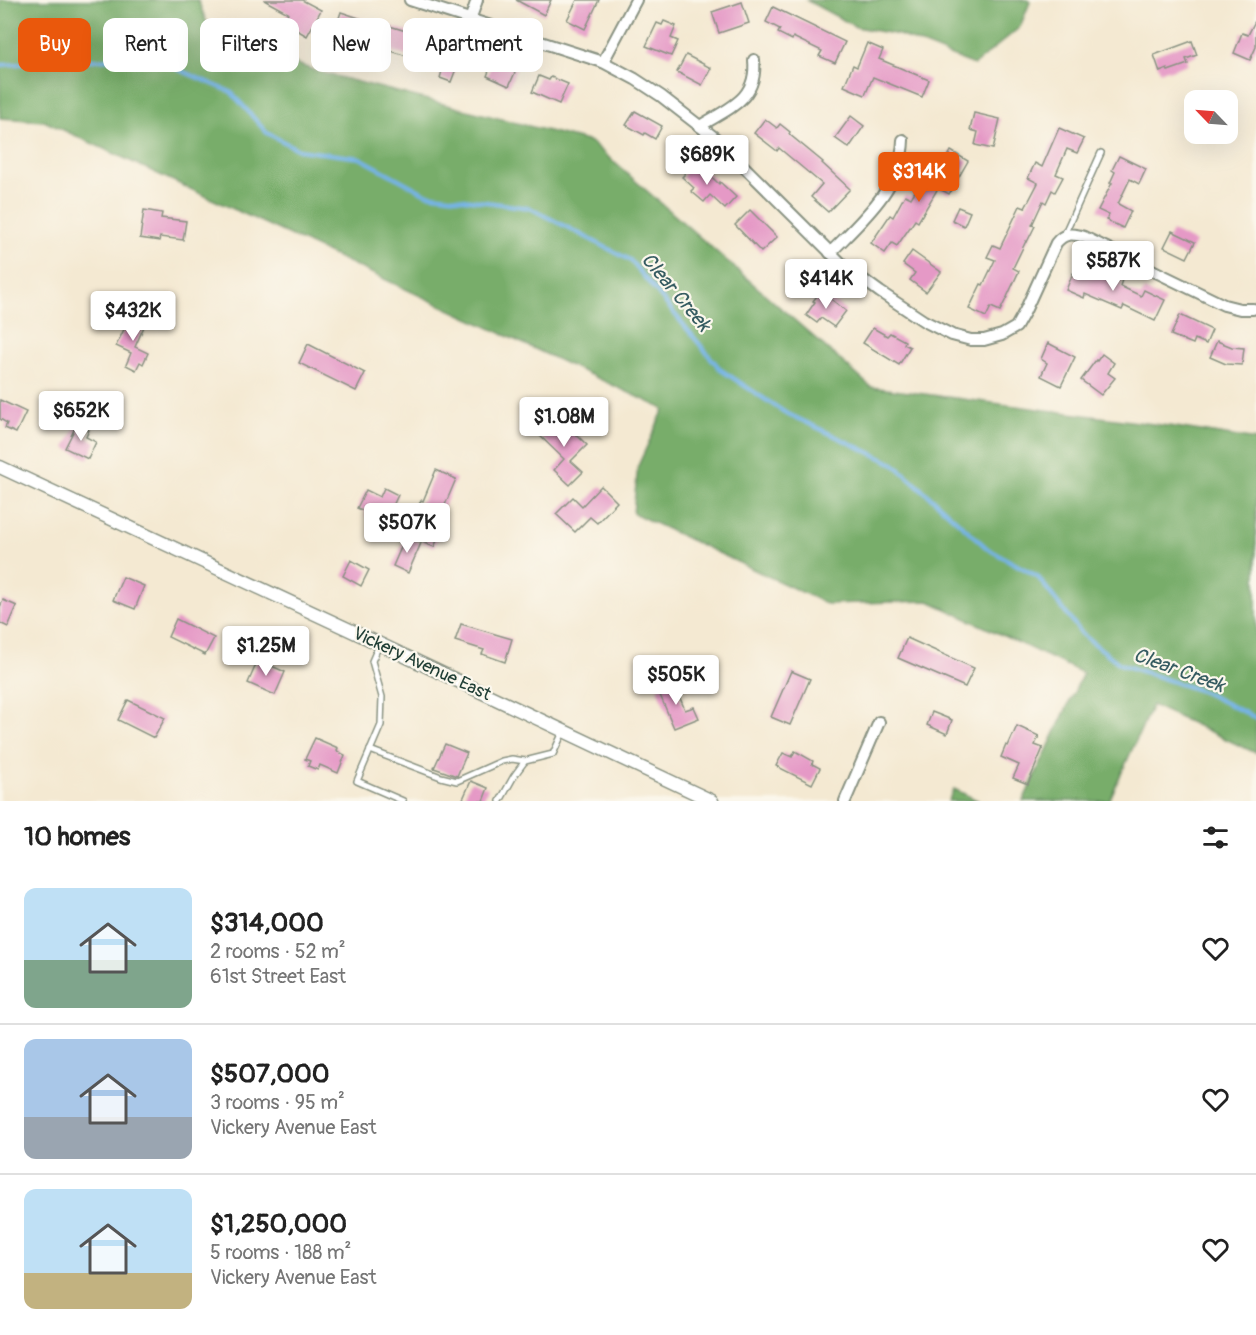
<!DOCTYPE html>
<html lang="en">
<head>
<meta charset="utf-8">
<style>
  :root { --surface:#fff; --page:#f6f6f6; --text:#222; --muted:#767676; --line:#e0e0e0; --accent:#ea580c }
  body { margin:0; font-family:Pangolin,sans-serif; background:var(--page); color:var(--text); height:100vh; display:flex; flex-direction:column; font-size:22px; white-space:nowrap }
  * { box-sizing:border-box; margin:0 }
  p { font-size:20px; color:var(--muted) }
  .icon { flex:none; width:33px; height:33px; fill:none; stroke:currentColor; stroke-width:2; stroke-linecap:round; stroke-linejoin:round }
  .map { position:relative; height:801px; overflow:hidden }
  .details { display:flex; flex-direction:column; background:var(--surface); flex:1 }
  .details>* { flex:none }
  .banner { position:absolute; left:18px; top:18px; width:600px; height:54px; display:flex; gap:12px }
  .needle { width:39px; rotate:295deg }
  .fabs { position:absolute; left:1184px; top:90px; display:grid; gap:12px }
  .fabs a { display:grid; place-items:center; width:54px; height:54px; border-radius:12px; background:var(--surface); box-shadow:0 6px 24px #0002; font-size:30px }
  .price { position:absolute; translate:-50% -51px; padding:0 14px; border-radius:6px; background:#fff; color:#222; font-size:20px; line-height:39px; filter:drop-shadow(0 2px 3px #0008) }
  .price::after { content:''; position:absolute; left:50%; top:36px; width:18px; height:14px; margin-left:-9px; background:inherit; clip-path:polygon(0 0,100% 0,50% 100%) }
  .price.active { background:var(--accent); color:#fff }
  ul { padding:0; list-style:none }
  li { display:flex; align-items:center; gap:18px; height:150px; padding:0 24px }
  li+li { border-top:2px solid var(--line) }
  li span { display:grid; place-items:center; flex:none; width:168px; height:120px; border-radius:12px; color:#555 }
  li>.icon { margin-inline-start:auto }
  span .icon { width:72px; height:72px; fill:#fffc; stroke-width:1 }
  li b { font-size:26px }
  h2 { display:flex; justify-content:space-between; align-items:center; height:72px; padding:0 24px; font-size:26px }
  .tag { padding:0 21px; border-radius:12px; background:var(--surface); box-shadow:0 6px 24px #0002; font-size:21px; line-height:54px }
  .tag.active { background:var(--accent); color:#fff }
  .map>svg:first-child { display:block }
  .forest { fill:#78ad6a; stroke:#4c754f; stroke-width:1.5 }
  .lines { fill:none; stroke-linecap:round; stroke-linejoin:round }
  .stream { stroke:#76b4e9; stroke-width:4 }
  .building { fill:#e599c6 }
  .service-casing { stroke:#8a9383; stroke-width:8 }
  .minor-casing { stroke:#8a9383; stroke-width:14 }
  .tertiary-casing { stroke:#8a9383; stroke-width:15 }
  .service { stroke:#fff; stroke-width:5 }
  .minor { stroke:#fff; stroke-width:10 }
  .tertiary { stroke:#fff; stroke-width:12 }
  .labels { text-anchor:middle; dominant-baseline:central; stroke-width:4.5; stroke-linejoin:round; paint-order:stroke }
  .street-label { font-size:18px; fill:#1f3d34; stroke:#fbf7ec }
  .water-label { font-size:20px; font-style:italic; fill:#355b61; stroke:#fbf7ec }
</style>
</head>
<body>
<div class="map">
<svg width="1256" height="801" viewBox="0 0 1256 801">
  <rect width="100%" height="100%" fill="#fbf7ec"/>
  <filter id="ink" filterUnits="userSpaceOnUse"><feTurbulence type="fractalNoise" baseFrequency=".0167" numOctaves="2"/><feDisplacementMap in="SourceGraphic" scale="12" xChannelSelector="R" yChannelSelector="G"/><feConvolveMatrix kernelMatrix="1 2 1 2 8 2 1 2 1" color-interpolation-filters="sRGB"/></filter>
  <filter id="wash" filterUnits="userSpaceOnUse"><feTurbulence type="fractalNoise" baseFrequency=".008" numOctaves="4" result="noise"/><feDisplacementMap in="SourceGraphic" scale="24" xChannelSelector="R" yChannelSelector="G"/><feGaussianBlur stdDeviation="1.35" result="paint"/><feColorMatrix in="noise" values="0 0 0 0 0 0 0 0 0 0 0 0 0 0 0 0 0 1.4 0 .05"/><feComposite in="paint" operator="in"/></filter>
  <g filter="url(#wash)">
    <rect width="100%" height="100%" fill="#f4e9d2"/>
    <g class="forest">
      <polygon points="0,0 198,0 210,31 316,71 591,142 871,387 1176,427 1256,440 1256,753 1152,705 1109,801 1023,801 1083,673 929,601 827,604 633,513 638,466 664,409 44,121 0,118"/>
      <polygon points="806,0 1027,0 1030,2 1020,27 974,65 899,35 856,27"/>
      <polygon points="954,789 979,801 948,801"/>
    </g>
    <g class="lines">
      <polyline class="stream" points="0,65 149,57 231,92 267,133 299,150 360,158 426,194 530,208 630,260 721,370 784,412 894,464 988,549 1037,576 1082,634 1120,664 1201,691 1256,718"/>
    </g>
    <g id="blocks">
      <g class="building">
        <polygon points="264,0 302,0 321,10 307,36 283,22 288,13"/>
        <polygon points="516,0 551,0 544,15"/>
        <polygon points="577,0 599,0 585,29 567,20"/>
        <polygon points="742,2 749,23 719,33 712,12"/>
        <polygon points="773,7 845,42 835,63 819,56 822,51 793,37 792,40 778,33 780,29 766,22"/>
        <polygon points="341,12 383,26 383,24 436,40 437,38 452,43 447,57 459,61 451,82 440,78 442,71 422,63 422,61 376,46 377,43 335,30"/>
        <polygon points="1256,19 1256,47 1250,60 1234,53 1242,33 1248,35"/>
        <polygon points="664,21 676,26 671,38 678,41 671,56 646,46 657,23 662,25"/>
        <polygon points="1192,41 1197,55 1186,59 1188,64 1168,71 1167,69 1160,72 1154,55"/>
        <polygon points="867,43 883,50 879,59 929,80 922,97 873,77 865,95 844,86 853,65 857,67"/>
        <polygon points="686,55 711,68 702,85 677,72"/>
        <polygon points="494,58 517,68 509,86 487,76"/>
        <polygon points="539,76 549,80 551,77 568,84 559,104 532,92"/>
        <polygon points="635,111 662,126 655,139 645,133 644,135 626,125"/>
        <polygon points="974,113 1000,119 993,149 975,145 978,132 970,130"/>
        <polygon points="851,116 864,126 849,148 835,138"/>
        <polygon points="765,119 777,128 780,124 790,132 789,134 823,162 822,163 850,189 828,212 811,197 822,184 779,148 777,151 754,133"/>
        <polygon points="1059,128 1084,139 1077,153 1067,149 1056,174 1063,177 1055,192 1052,190 1046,203 1043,201 1032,225 1035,226 1027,242 1026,241 1013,268 1019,271 1007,297 1000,311 991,307 986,317 969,309 981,284 983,285 995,260 987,257 993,245 1000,248 1020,206 1025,208 1038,183 1028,178 1035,163 1042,167"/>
        <polygon points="951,151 968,161 949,194 938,188 918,222 915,220 897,246 892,243 885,253 871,243 890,215 893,217 905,195 911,198 919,185 923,187 934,168 940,171"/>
        <polygon points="1119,156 1146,169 1139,184 1130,179 1118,204 1131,211 1123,228 1106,220 1109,215 1098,210 1112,183 1110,183 1115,172 1112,170"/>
        <polygon points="695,161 719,184 720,182 736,197 725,209 710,195 704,202 691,191 694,188 682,177 685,174 684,173"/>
        <polygon points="958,207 970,212 964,226 952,220"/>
        <polygon points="144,210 162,213 161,218 186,221 183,240 160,237 159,241 140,238"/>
        <polygon points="750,210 777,237 761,252 735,225"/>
        <polygon points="1172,231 1195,242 1187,258 1164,247"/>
        <polygon points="912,251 941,272 926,292 910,280 915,273 903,264"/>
        <polygon points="1082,264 1122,280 1120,286 1141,296 1144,290 1165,300 1155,321 1124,306 1122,310 1085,294 1084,298 1066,290 1073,273 1078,275"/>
        <polygon points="821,291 846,311 834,327 821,318 817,323 806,315 815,302 813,301"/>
        <polygon points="131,315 146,322 135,347 148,353 143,364 140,362 136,370 126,365 131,353 116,346"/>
        <polygon points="1180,315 1212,330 1206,344 1195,339 1193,344 1171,335"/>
        <polygon points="873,328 887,336 890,333 905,341 904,344 910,347 899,365 863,343"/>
        <polygon points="1217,341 1232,347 1244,348 1242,365 1226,364 1210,357"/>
        <polygon points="1048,343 1075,357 1061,386 1041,376 1047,363 1041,359"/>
        <polygon points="308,344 365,373 356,391 299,363"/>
        <polygon points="1102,354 1114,363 1108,373 1115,378 1101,395 1081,380 1096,360 1097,361"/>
        <polygon points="0,400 26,412 16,433 5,428 7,423 0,419"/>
        <polygon points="556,415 587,445 571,461 583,472 570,485 554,470 564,459 538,434"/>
        <polygon points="77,424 89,430 86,437 96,442 88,459 65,448"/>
        <polygon points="436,470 456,479 437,524 415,514 421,500 423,501"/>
        <polygon points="601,486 617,502 597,523 590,517 575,532 556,514 573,497 582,506"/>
        <polygon points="384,488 398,495 389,514 380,510 375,520 365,516 367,512 357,508 366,490 380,497"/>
        <polygon points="428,528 440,534 434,547 422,542"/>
        <polygon points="406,536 421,543 408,573 393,566"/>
        <polygon points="351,560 369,570 361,586 343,576"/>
        <polygon points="123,577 144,586 135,609 113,600"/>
        <polygon points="3,600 17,606 8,627 0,623 0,607"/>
        <polygon points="176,619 214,638 205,655 168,637"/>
        <polygon points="461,624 512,639 505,662 482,654 484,650 455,641"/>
        <polygon points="907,638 974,668 965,687 898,658"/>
        <polygon points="258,660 285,672 275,695 248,683"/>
        <polygon points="791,671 810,679 790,725 771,717"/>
        <polygon points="673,681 685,710 694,707 699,718 674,728 657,688"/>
        <polygon points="128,700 165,718 154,738 118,720"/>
        <polygon points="932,712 952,720 947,734 927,725"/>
        <polygon points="1017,726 1039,736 1035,745 1043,748 1028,784 1013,778 1019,765 1001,757 1006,745 1008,746"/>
        <polygon points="315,738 338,748 337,751 345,755 338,773 320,765 318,770 308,766 310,761 305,759"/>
        <polygon points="445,744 467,753 457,776 434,768"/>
        <polygon points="795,751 813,761 812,764 820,768 812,784 776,766 783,753 792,757"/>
        <polygon points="471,781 488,788 483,801 462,801"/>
      </g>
    </g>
  </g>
  <g filter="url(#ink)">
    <use href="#blocks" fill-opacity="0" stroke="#8a9383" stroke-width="1.5"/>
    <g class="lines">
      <defs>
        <g id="service">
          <polyline points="1064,235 1101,153"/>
          <polyline points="379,645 372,661 382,697 381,725 357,781 403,801"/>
          <polyline points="370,750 441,777 457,781 502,761 512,759 525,761"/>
          <polyline points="500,801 514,776 525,761 553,754 563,732"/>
        </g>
        <g id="minor">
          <path d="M 410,0 L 603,62 L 635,79 L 661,96 L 715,138 L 843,265 L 880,292 L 924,321 L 952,335 L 971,340 L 984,340 L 1002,335 L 1016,327 L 1025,311 L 1056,243 C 1064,233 1072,233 1084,237 L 1224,305 L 1240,309 L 1253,309"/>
          <polyline points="470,20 477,0"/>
          <polyline points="603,62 636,0"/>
          <path d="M 700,126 C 729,108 758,99 754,60"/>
          <path d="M 830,253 C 860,222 902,187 903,140"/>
          <polyline points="845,801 879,722"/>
        </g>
        <polyline id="tertiary" points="0,467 367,638 712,801"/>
      </defs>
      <use href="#service" class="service-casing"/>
      <use href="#minor" class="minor-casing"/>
      <use href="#tertiary" class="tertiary-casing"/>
      <use href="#service" class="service"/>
      <use href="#minor" class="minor"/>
      <use href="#tertiary" class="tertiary"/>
    </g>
  </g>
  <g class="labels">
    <g class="street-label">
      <text transform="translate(422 664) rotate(25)">Vickery Avenue East</text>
    </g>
    <g class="water-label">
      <text transform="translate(676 292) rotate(50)">Clear Creek</text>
      <text transform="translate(1179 670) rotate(20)">Clear Creek</text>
    </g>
  </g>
</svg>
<div class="fabs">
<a><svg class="needle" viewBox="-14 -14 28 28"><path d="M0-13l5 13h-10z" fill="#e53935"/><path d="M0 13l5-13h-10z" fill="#767676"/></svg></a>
</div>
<b class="price" style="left:707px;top:186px">$689K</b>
<b class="price active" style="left:919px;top:203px">$314K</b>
<b class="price" style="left:1113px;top:292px">$587K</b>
<b class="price" style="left:826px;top:310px">$414K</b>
<b class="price" style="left:133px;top:342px">$432K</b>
<b class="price" style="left:81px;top:442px">$652K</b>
<b class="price" style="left:564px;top:448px">$1.08M</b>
<b class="price" style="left:407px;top:554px">$507K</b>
<b class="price" style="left:266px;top:677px">$1.25M</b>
<b class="price" style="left:676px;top:706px">$505K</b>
<div class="banner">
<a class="tag active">Buy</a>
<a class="tag">Rent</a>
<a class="tag">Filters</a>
<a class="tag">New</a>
<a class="tag">Apartment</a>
</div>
</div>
<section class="details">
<h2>10 homes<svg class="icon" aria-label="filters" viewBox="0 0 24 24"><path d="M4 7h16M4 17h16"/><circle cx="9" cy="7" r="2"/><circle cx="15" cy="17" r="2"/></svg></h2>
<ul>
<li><span style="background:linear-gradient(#bfe0f5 60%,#7fa58c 0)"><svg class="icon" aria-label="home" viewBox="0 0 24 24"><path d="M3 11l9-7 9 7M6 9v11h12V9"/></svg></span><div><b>$314,000</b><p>2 rooms · 52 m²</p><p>61st Street East</p></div><svg class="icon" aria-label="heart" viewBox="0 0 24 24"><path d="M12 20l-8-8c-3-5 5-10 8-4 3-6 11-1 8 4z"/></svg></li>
<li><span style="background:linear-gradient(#a9c7e8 65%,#9aa5b1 0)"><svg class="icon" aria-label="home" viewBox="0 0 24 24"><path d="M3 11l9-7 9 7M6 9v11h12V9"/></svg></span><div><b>$507,000</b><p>3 rooms · 95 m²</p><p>Vickery Avenue East</p></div><svg class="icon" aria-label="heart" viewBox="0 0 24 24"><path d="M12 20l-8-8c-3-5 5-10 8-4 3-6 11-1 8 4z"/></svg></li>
<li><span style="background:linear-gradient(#bfe0f5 70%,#c2b280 0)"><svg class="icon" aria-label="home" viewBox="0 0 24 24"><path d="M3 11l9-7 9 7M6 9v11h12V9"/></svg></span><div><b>$1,250,000</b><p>5 rooms · 188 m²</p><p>Vickery Avenue East</p></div><svg class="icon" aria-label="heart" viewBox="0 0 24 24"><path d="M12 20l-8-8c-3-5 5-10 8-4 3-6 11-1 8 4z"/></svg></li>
</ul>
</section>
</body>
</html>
